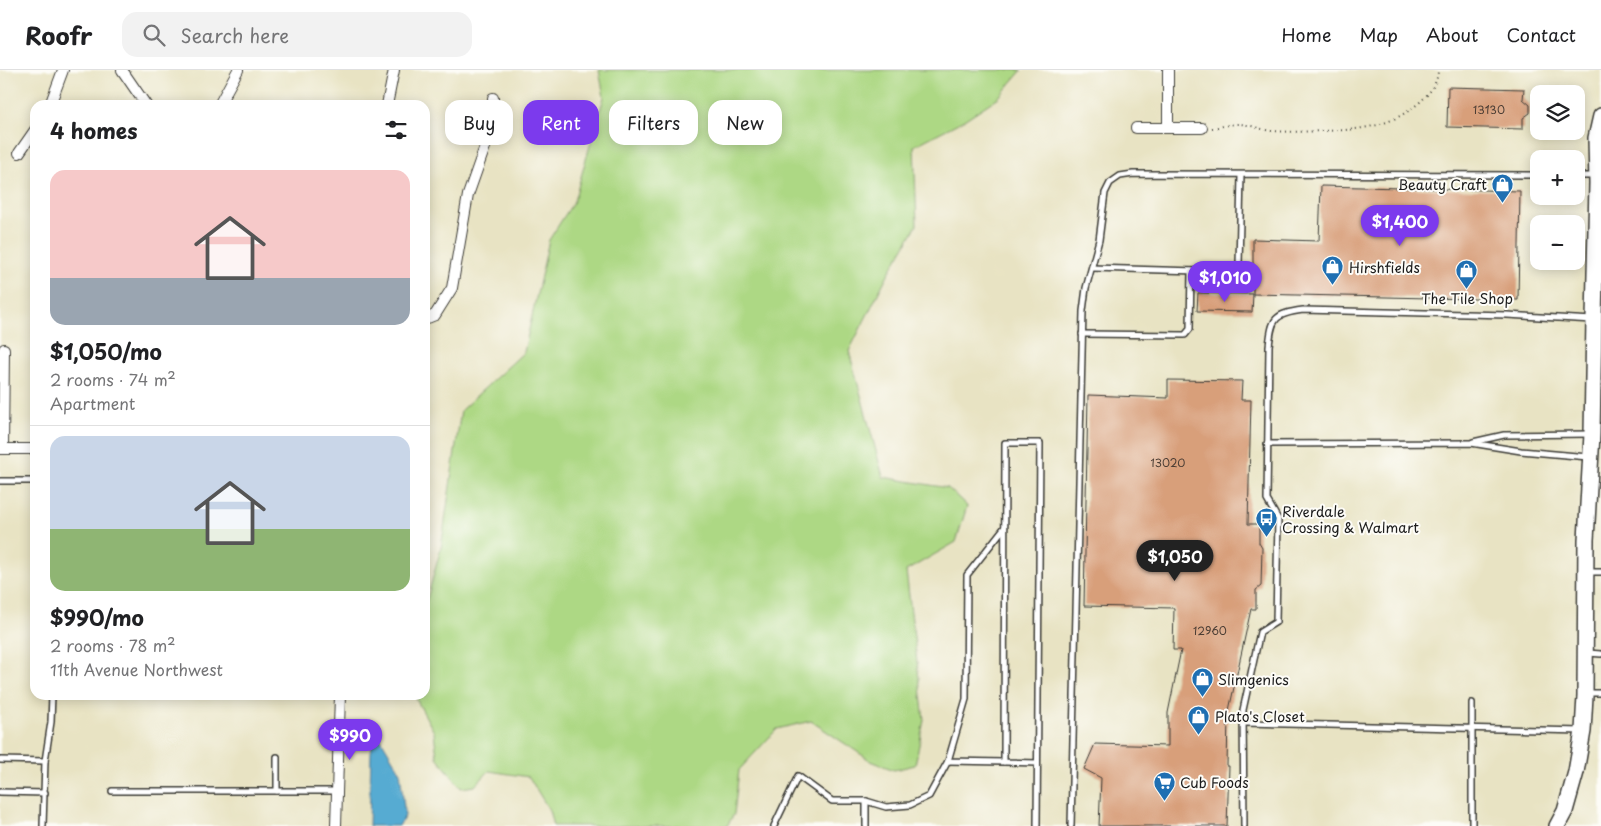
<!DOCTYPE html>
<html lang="en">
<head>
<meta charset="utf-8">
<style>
  :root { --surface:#fff; --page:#f2f2f2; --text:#202124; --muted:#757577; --line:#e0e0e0; --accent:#7c3aed }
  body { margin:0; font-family:"Playpen Sans",sans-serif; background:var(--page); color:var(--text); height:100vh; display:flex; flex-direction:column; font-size:19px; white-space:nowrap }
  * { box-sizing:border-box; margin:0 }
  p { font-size:16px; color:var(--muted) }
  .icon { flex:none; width:28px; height:28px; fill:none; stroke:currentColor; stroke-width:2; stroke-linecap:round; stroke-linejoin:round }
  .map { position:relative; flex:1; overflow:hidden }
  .drawer { position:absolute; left:30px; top:30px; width:400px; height:600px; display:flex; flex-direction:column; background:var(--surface); border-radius:15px; box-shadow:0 2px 12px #0003 }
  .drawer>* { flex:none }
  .guide { position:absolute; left:445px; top:30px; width:475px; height:45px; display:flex; gap:10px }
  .buttons { position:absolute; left:1530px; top:15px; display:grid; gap:10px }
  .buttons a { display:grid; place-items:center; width:55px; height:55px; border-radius:10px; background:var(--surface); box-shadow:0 2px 12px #0003; font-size:25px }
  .price { position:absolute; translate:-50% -42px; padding:0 11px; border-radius:18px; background:var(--accent); color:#fff; font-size:16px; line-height:32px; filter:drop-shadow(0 1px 2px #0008) }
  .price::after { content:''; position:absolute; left:50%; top:30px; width:15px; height:11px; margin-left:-8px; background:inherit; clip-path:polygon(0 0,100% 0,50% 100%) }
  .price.selected { background:#222; color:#fff }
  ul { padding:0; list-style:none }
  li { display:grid; align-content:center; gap:10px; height:265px; padding:0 20px }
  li+li { border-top:1px solid var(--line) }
  li span { display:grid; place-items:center; height:155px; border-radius:15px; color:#555 }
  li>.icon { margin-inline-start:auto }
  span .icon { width:90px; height:90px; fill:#fffc; stroke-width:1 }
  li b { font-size:21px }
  h2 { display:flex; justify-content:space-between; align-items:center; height:60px; padding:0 20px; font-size:21px }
  .pill { padding:0 18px; border-radius:15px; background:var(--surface); box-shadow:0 2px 12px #0003; font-size:18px; line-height:45px }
  .pill.selected { background:var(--accent); color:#fff }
  header { display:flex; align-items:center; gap:30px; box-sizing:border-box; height:70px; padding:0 25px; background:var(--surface); border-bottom:1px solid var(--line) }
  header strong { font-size:24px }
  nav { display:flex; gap:28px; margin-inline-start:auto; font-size:18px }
  .search { width:350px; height:45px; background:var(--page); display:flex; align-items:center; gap:12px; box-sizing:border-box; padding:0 18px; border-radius:15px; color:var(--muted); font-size:19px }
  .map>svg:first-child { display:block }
  .green { fill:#add884; stroke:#647a50 }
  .water { fill:#56abd2; stroke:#396477 }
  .building { fill:#d89f7a }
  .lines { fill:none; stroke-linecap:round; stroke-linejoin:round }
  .lane-casing { stroke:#3b3a35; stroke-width:8 }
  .street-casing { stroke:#3b3a35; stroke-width:12 }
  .secondary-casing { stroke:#3b3a35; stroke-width:18 }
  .path { stroke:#3b3a35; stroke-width:2; stroke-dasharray:1 4; stroke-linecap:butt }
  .lane { stroke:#fff; stroke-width:5 }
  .street { stroke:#fff; stroke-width:10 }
  .secondary { stroke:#fff; stroke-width:15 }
  .labels { text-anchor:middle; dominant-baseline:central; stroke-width:4; stroke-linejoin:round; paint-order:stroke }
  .number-label { font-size:11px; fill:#4b3d34 }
  .poi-label { font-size:14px; fill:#1c1c1c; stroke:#fdfcf7; text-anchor:start }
</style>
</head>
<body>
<header>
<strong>Roofr</strong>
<div class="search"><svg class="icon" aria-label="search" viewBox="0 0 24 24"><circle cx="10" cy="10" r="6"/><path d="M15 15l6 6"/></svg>Search here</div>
<nav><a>Home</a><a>Map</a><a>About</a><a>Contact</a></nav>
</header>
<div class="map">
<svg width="1601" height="756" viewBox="0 0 1601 756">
  <rect width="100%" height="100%" fill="#fdfcf7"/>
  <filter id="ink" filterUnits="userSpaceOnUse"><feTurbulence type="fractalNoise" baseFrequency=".02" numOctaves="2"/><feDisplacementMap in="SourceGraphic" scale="10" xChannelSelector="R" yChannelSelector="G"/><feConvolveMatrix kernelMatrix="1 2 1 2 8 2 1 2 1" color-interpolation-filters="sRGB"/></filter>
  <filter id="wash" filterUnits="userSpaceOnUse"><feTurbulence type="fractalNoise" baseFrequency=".0096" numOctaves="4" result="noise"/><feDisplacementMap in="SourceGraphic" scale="20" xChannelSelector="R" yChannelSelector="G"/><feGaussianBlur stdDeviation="1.12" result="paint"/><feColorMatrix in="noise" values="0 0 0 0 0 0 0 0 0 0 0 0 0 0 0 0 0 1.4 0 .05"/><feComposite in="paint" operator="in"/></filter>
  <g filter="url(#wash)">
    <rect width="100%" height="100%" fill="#e8e3c3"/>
    <polygon class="green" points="599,0 1022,0 999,27 964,50 914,76 917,155 886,208 849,281 883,407 948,418 967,436 956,472 906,501 924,650 915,695 894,700 871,691 811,651 777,659 739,700 734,744 727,756 553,756 549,740 529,707 489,701 475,716 461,718 437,687 434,662 414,625 425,625 425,536 441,478 461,340 524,282 549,170 574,131 604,27"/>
    <polygon class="water" points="375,659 400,701 405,746 399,756 369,756 371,682"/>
    <g id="blocks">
      <g class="building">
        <polygon points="1448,17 1524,19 1523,29 1530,35 1530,43 1523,48 1523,59 1447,57"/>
        <polygon points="1321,116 1520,121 1518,230 1253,224 1253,169 1319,171"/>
        <polygon points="1198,223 1253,224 1252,242 1197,241"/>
        <polygon points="1168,310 1242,311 1241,330 1251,330 1248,454 1259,454 1259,473 1262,478 1261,516 1256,520 1256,539 1251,539 1228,645 1227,696 1229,696 1227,756 1099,756 1101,708 1084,699 1095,674 1168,676 1168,643 1181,580 1173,580 1174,538 1084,536 1088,325 1168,328"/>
      </g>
    </g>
  </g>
  <g filter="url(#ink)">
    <use href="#blocks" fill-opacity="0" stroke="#3b3a35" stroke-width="1"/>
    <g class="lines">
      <defs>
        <g id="lane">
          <polyline points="1576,106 1596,106"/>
          <polyline points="1092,198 1232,202 1239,195 1241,105"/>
          <polyline points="1082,264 1185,265 1190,259 1191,201"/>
          <polyline points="1473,372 1504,365 1591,364"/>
          <polyline points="1267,374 1471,373 1521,381 1588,387"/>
          <polyline points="0,411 35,411"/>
          <polyline points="1587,502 1601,502"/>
          <polyline points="1588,583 1601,584"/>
          <polyline points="1587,623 1601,623"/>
          <polyline points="1244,653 1582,661"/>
          <polyline points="277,687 277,721"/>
          <polyline points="0,690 45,691 51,652 52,625"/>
          <polyline points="1004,692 948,691 966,629 967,505 1004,458"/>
          <polyline points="112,721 337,721"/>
          <polyline points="0,722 45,723"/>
          <polyline points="866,731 866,756"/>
          <polyline points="43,756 45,691"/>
          <polyline points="774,756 798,706 832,731 866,731 886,737 910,735 929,726 948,691"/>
          <polyline points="1037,756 1040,373 1005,373 1004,692 1037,693"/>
          <polyline points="1071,756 1083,241 1086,218 1099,170 1105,123 1110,113 1120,106 1133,104 1539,105"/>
          <path d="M 1244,756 L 1243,640 L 1260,562 L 1276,552 L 1278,449 L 1267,430 L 1269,276 C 1272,248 1274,244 1303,240 L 1507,245 L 1593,250"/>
          <polyline points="1472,756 1472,633"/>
        </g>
        <g id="street">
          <polyline points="122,0 146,35"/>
          <polyline points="1168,0 1168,58"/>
          <polyline points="50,35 63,0"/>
          <polyline points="219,35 238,0"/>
          <polyline points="387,35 394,0"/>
          <polyline points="1136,58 1202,58"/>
          <polyline points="19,83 35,60"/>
          <polyline points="425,249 435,245 452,218 468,125 492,57 493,28"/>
          <polyline points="0,379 35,379"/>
          <polyline points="3,379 4,279"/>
          <polyline points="336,756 340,625"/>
        </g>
        <polyline id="secondary" points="1557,756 1565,741 1576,702 1583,661 1585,626 1586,470 1592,364 1594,250 1597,113 1596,68 1601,46"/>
      </defs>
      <use href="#lane" class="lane-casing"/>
      <use href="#street" class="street-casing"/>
      <use href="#secondary" class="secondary-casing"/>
      <path class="path" d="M 1212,58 C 1221,57 1230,54 1238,54 C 1250,54 1261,60 1272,61 C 1288,62 1303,62 1319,61 C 1357,60 1389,59 1420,32 C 1429,24 1438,13 1438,0"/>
      <use href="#lane" class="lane"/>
      <use href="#street" class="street"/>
      <use href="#secondary" class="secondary"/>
    </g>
  </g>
  <defs>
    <symbol id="shop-pin" viewBox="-11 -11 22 30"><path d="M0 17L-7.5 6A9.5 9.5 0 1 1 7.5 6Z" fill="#1f6fb2" stroke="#fdfcf7"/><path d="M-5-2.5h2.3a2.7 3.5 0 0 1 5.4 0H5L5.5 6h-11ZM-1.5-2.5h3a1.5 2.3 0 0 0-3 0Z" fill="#fff"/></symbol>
    <symbol id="bus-pin" viewBox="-11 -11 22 30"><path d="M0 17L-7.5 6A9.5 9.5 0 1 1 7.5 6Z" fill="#1f6fb2" stroke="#fdfcf7"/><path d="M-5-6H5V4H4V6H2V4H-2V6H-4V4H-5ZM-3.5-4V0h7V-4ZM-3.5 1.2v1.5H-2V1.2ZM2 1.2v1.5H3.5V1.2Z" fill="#fff"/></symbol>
    <symbol id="supermarket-pin" viewBox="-11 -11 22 30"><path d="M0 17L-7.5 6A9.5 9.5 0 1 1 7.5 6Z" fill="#1f6fb2" stroke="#fdfcf7"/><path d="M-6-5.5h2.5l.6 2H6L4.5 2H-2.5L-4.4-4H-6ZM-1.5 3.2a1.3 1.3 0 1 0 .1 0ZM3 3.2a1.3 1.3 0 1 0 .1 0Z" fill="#fff"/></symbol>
  </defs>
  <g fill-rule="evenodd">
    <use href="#shop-pin" x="1490" y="102" width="25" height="34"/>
    <use href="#shop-pin" x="1320" y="184" width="25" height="34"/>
    <use href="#shop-pin" x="1454" y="188" width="25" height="34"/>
    <use href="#bus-pin" x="1254" y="436" width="25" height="34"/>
    <use href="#shop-pin" x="1190" y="596" width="25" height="34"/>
    <use href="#shop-pin" x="1186" y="634" width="25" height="34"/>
    <use href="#supermarket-pin" x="1152" y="700" width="25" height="34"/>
  </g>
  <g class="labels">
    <g class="number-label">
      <text x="1489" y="39">13130</text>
      <text x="1168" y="392">13020</text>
      <text x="1210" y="560">12960</text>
    </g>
    <g class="poi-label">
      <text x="1487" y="114" text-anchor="end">Beauty Craft</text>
      <text x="1349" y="197">Hirshfields</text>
      <text x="1467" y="228" text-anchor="middle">The Tile Shop</text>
      <text x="1282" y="441">Riverdale<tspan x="1282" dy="16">Crossing &amp; Walmart</tspan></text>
      <text x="1218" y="609">Slimgenics</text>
      <text x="1215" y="646">Plato's Closet</text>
      <text x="1180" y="712">Cub Foods</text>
    </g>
  </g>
</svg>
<div class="buttons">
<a><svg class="icon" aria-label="layers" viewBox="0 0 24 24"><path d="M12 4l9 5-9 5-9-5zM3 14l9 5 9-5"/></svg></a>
<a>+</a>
<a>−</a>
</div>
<b class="price" style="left:1400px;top:177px">$1,400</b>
<b class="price" style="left:1225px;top:233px">$1,010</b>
<b class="price selected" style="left:1175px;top:512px">$1,050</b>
<b class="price" style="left:350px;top:691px">$990</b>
<div class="guide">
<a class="pill">Buy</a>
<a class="pill selected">Rent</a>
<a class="pill">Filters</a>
<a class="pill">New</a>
</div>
<section class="drawer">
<h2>4 homes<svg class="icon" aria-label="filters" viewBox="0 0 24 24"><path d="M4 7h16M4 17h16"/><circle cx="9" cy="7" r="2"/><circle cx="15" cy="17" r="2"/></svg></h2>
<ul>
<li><span style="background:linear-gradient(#f6c9c9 70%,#9aa5b1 0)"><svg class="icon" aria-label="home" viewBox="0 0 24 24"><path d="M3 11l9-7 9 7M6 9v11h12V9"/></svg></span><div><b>$1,050/mo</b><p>2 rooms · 74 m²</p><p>Apartment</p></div></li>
<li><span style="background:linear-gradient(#c9d6e8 60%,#8fb573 0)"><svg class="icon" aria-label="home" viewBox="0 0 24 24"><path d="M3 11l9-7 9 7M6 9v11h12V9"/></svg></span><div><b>$990/mo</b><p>2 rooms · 78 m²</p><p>11th Avenue Northwest</p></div></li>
</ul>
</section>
</div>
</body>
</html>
